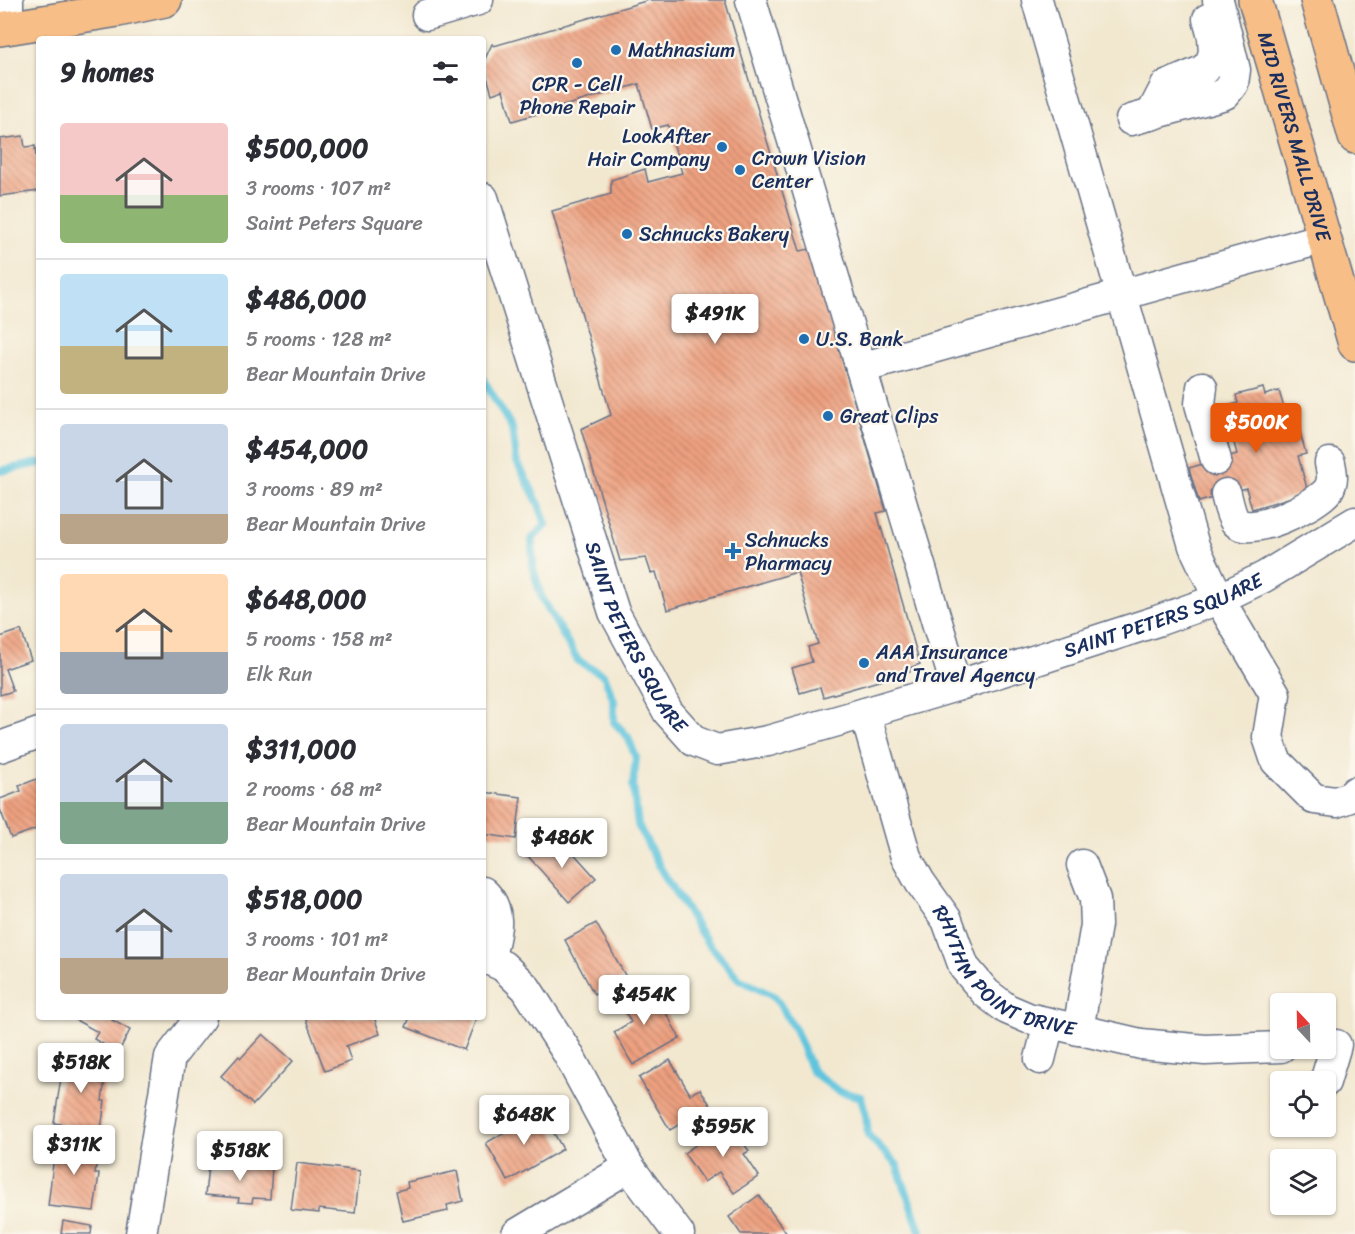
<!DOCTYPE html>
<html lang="en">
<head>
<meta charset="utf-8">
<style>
  :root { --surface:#fff; --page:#f7f7f7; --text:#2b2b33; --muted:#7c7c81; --line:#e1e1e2; --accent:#ea580c }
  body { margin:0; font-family:Sriracha,sans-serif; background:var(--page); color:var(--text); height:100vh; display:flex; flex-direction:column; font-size:22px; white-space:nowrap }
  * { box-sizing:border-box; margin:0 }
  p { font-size:20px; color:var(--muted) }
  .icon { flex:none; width:33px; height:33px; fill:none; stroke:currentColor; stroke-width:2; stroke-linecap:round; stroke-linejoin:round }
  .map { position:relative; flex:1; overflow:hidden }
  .panel { position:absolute; left:36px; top:36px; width:450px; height:984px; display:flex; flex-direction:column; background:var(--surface); border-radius:6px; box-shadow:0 2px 4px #0004 }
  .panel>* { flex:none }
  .needle { width:39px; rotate:338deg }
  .controls { position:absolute; left:1270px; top:993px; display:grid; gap:12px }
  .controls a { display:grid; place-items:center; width:66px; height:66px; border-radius:6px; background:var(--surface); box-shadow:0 2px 4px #0004; font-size:30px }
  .price { position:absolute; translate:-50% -51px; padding:0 14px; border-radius:6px; background:#fff; color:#222; font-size:20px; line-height:39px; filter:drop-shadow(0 2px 3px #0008) }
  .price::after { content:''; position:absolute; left:50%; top:36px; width:18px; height:14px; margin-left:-9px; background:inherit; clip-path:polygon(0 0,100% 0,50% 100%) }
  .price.active { background:var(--accent); color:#fff }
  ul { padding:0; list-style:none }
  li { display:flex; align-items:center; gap:18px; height:150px; padding:0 24px }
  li+li { border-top:2px solid var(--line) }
  li span { display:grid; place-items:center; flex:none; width:168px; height:120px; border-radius:6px; color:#555 }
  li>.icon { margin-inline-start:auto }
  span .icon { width:72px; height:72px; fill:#fffc; stroke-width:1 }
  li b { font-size:26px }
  h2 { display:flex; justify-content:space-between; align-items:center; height:72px; padding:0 24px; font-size:26px }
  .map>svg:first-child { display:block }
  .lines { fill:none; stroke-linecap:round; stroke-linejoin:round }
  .stream { stroke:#5fc4dd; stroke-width:8 }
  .building { fill:url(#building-back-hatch) }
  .minor-casing { stroke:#667086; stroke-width:33 }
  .major-casing { stroke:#667086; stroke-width:36 }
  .minor { stroke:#fff; stroke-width:30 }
  .major { stroke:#f7be87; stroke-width:33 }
  .poi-dot { fill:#1f6fb2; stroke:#fbf7ec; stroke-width:2 }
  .labels { text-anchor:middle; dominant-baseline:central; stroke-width:4.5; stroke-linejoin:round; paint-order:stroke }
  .poi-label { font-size:20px; fill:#1b2f5e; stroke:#fbf7ec; text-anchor:start }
  .street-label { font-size:20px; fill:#1b2f5e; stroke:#fbf7ec }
</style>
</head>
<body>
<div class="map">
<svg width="1355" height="1234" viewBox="0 0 1355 1234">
  <defs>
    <pattern id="building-back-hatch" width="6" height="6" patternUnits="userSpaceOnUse" patternTransform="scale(1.5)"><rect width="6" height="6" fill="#eea07f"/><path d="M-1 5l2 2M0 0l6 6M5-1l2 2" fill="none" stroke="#c0836b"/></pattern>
  </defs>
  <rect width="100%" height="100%" fill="#fbf7ec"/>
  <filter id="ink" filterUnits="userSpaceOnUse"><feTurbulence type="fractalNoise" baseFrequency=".0167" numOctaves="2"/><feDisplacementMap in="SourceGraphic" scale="12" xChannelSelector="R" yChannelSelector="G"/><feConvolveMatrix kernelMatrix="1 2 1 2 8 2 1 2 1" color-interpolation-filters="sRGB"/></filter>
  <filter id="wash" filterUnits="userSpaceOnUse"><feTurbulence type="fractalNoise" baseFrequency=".008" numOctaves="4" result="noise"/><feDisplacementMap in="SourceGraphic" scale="24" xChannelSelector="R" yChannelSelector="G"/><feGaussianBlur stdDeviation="1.35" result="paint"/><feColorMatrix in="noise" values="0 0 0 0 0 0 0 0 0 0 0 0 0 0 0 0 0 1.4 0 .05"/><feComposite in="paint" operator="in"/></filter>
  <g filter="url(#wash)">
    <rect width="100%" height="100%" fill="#f2e8d0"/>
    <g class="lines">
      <g class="stream">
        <polyline points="483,379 512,428 516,460 539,504 546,525 532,539 533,568 541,596 578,661 604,675 614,701 614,722 628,737 636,758 633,785 638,825 662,871 707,942 739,979 775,997 796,1031 812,1071 838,1091 861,1097 866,1116 868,1135 897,1165 921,1234"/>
        <polyline points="0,471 39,463"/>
      </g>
    </g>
    <g id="blocks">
      <g class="building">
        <polygon points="649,0 725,0 800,251 810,249 886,511 877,513 920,664 909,668 910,672 823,697 820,687 800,693 792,668 812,662 808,647 818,644 797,572 667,610 656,572 651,573 646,558 620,561 581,429 611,415 552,211 611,194 611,180 645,169 648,182 682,173 668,125 652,129 639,84 512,121 503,90 492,94 483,63 492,44 494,46"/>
        <polygon points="23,136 25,147 35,146 39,191 0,196 0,139"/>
        <polygon points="1263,388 1265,395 1279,391 1290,428 1298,425 1306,454 1298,456 1308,492 1252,509 1246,488 1199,502 1189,468 1237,454 1224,407 1238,403 1236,395"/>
        <polygon points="21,630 31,660 5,669 13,691 0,695 0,637"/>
        <polygon points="39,778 39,828 11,838 0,809 0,799 21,791 19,786"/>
        <polygon points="483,792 521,797 516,839 483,834"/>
        <polygon points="547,837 562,853 568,847 596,878 569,902 527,855"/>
        <polygon points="596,923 626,977 594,994 565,940"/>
        <polygon points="645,984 659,1008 662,1006 680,1038 633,1065 614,1032 631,1022 618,999"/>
        <polygon points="70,1017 114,1017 112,1020 130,1030 118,1053 94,1039 98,1032"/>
        <polygon points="305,1017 374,1017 380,1034 346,1046 351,1061 325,1071"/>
        <polygon points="410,1017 477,1017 464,1050 406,1027"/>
        <polygon points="263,1034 293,1061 253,1105 221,1076 239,1056 241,1058"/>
        <polygon points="64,1058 107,1064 102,1101 105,1101 101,1130 54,1123"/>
        <polygon points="670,1060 690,1094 700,1089 711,1106 670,1130 639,1078"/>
        <polygon points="541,1111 563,1149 508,1181 486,1143"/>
        <polygon points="729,1122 749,1151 744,1154 759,1176 734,1193 719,1172 704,1182 684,1153"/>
        <polygon points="56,1139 99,1144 95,1174 99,1174 94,1211 48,1206"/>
        <polygon points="231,1163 272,1166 270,1199 253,1198 252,1203 238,1202 239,1198 205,1195 208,1166 231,1168"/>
        <polygon points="297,1163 360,1171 355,1213 319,1209 319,1213 291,1210"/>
        <polygon points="457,1171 463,1201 447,1205 448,1211 403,1221 396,1191 408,1188 407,1182"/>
        <polygon points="759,1195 787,1234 741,1234 729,1217"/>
        <polygon points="63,1221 92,1226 91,1234 61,1234"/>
      </g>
    </g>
  </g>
  <g filter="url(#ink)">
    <use href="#blocks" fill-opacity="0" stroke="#667086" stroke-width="1.5"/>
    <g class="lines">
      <defs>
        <g id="minor">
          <polyline points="8,0 8,27"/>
          <polyline points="751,0 956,686"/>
          <polyline points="1037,0 1194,546 1219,599 1275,694 1268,737 1276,761 1314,799 1336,802 1350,797 1355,792"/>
          <polyline points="427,15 478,0"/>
          <polyline points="1151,115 1166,86 1202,71 1210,64 1214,53 1213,37 1208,19"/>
          <polyline points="1131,120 1225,94 1233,84 1235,70 1218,0"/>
          <path id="s1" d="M 483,198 L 614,612 L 668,712 L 694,741 L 717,750 L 768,741 L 865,713 L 956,686 L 1157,621 L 1219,599 L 1264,577 L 1355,522"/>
          <polyline points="861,368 1324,238"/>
          <polyline points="1202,387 1200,404 1216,460"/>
          <path d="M 1226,494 C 1228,502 1230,514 1235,521 C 1249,539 1317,505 1328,490 C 1334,481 1332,473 1330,463"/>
          <path id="s2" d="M 865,713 L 906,857 L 920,882 L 947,920 L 964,967 L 986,993 L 1007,1009 L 1028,1018 L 1141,1044 L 1205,1050 L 1281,1047"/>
          <polyline points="0,747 39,733"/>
          <path d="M 483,892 C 504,911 495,936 489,960"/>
          <polyline points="483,957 503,966 526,988 567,1052 629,1167 679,1234"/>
          <polyline points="1078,1030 1096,925 1095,899 1082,865"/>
          <polyline points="1040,1059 1049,1023"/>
          <polyline points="1325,1082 1336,1045"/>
          <polyline points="141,1234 170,1057 201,1017"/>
          <polyline points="517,1234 629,1167"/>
        </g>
        <g id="major">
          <path id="s3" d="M 1255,0 L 1355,344"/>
          <polyline points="1317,0 1355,137"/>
          <polyline points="0,29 118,10 165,0"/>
        </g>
      </defs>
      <use href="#minor" class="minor-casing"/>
      <use href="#major" class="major-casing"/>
      <use href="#minor" class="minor"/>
      <use href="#major" class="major"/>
    </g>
  </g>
  <g class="poi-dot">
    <circle cx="616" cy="50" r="6"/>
    <circle cx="577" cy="63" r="6"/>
    <circle cx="722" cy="147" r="6"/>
    <circle cx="740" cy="170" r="6"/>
    <circle cx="627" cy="234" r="6"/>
    <circle cx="804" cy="339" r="6"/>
    <circle cx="828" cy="416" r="6"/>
    <path d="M730 542h6v6h6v6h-6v6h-6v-6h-6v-6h6z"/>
    <circle cx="864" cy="663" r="6"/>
  </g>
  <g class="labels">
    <g class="poi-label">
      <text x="628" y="50">Mathnasium</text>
      <text x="577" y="84" text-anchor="middle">CPR - Cell<tspan x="577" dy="23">Phone Repair</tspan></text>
      <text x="710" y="136" text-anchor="end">LookAfter<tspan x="710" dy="23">Hair Company</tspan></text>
      <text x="752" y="158">Crown Vision<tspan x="752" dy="23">Center</tspan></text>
      <text x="639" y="234">Schnucks Bakery</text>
      <text x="816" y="339">U.S. Bank</text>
      <text x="840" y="416">Great Clips</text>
      <text x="745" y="540">Schnucks<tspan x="745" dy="23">Pharmacy</tspan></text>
      <text x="876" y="652">AAA Insurance<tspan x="876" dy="23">and Travel Agency</tspan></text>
    </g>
    <g class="street-label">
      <text stroke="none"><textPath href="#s3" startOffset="142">MID RIVERS MALL DRIVE</textPath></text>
      <text stroke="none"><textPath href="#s1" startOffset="1078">SAINT PETERS SQUARE</textPath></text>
      <text stroke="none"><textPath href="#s1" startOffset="466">SAINT PETERS SQUARE</textPath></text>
      <text stroke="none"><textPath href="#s2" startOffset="308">RHYTHM POINT DRIVE</textPath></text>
    </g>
  </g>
</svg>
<div class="controls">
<a><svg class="needle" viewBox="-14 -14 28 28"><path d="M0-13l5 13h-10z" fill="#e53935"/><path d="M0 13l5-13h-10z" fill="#7c7c81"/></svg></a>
<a><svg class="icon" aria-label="locate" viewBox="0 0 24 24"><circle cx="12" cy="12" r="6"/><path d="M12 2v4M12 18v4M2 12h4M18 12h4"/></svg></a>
<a><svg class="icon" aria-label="layers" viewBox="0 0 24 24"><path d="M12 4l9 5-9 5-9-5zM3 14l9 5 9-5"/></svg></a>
</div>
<b class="price" style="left:715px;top:345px">$491K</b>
<b class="price active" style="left:1256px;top:454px">$500K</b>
<b class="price" style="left:562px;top:869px">$486K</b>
<b class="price" style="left:644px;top:1026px">$454K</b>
<b class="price" style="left:81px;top:1094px">$518K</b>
<b class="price" style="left:524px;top:1146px">$648K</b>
<b class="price" style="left:723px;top:1158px">$595K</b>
<b class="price" style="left:74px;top:1176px">$311K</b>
<b class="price" style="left:240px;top:1182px">$518K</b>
<section class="panel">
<h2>9 homes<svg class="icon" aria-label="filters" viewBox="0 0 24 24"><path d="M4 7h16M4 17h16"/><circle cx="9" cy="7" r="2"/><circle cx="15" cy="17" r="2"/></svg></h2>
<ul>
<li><span style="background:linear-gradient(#f6c9c9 60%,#8fb573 0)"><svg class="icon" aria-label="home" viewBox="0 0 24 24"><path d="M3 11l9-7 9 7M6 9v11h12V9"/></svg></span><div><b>$500,000</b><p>3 rooms · 107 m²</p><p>Saint Peters Square</p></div></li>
<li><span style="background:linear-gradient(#bfe0f5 60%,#c2b280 0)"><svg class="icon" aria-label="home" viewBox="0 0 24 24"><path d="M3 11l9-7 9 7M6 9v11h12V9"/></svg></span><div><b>$486,000</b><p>5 rooms · 128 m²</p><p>Bear Mountain Drive</p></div></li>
<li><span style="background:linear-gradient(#c9d6e8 75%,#b9a48a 0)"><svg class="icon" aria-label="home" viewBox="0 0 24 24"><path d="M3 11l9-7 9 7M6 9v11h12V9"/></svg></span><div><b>$454,000</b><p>3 rooms · 89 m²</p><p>Bear Mountain Drive</p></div></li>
<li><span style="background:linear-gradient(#ffd9b3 65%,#9aa5b1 0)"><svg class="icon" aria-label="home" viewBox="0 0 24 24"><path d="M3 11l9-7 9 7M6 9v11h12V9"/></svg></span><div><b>$648,000</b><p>5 rooms · 158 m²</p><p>Elk Run</p></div></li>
<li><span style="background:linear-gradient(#c9d6e8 65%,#7fa58c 0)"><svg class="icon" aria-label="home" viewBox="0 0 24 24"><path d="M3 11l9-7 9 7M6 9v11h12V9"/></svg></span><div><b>$311,000</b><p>2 rooms · 68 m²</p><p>Bear Mountain Drive</p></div></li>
<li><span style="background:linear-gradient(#c9d6e8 70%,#b9a48a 0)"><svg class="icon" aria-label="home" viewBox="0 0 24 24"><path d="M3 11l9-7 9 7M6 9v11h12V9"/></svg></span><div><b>$518,000</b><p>3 rooms · 101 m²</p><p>Bear Mountain Drive</p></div></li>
</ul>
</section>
</div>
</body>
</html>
